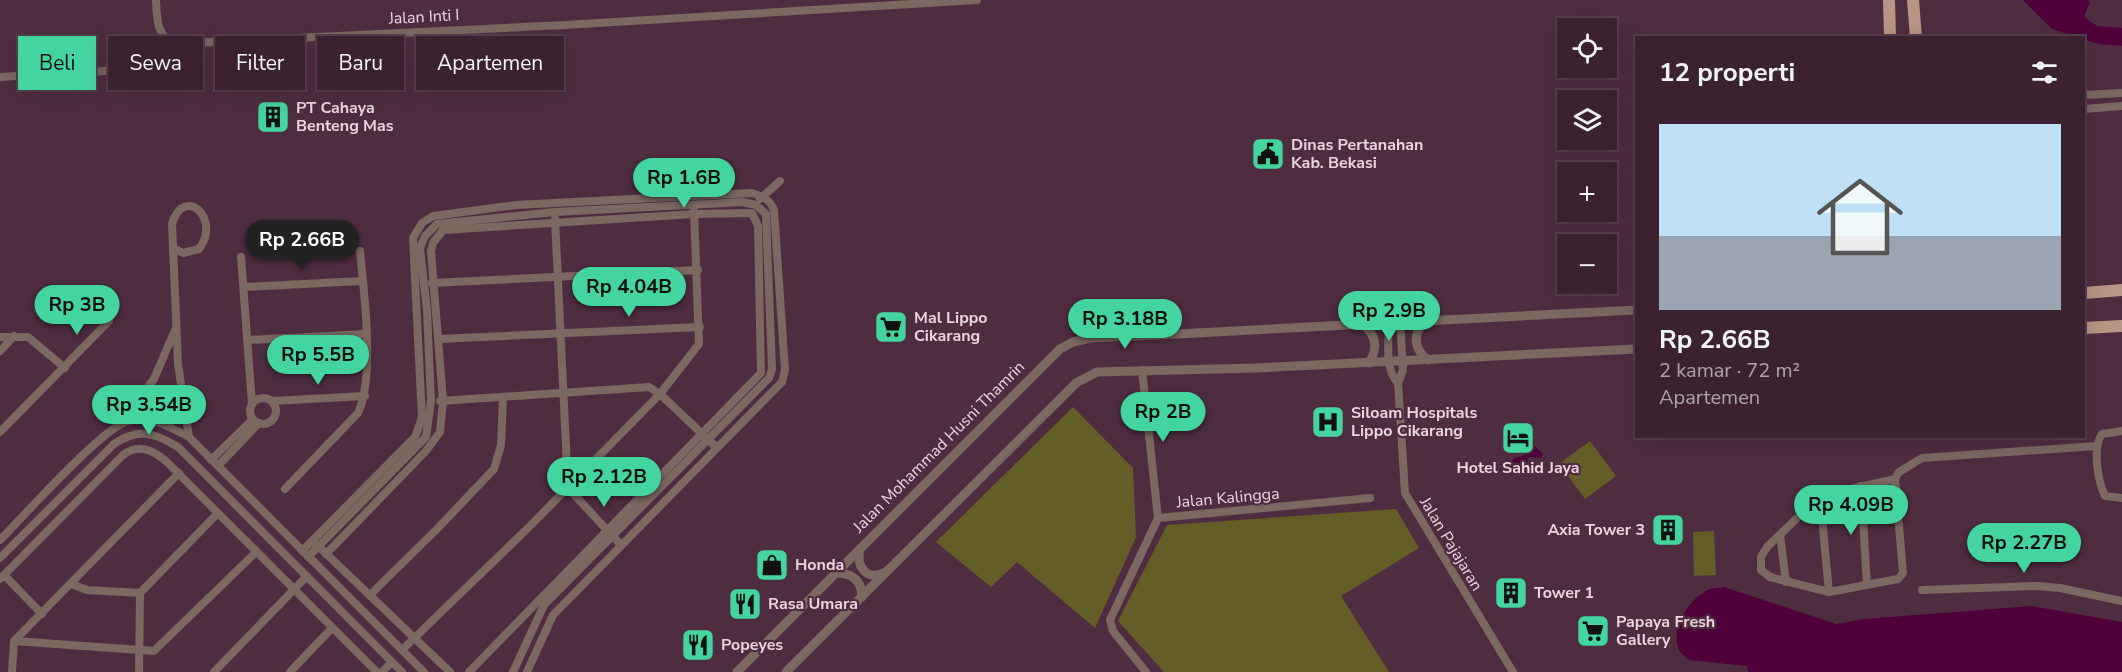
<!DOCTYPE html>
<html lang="id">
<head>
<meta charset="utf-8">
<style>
  :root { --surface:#3b2231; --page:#422a39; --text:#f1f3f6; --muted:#aca4ab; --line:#543f4d; --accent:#43d4a0 }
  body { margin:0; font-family:"Nunito Sans",sans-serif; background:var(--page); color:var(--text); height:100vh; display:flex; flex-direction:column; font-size:22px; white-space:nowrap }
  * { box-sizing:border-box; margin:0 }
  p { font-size:20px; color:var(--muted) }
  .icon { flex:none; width:33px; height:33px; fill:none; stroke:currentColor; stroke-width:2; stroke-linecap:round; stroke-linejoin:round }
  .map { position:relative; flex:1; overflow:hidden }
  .drawer { position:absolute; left:1635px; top:36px; width:450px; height:402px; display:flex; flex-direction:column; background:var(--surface); border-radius:0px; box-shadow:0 6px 24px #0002,0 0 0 2px var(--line) }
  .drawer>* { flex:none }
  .banner { position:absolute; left:18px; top:36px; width:570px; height:54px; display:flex; gap:12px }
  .buttons { position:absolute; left:1557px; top:18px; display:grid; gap:12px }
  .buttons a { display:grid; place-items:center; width:60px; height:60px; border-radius:0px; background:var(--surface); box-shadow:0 6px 24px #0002,0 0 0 2px var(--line); font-size:30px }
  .price { position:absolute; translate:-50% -51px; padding:0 14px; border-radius:21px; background:var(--accent); color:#111; font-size:20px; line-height:39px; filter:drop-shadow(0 2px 3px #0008) }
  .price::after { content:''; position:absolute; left:50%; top:36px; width:18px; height:14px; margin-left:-9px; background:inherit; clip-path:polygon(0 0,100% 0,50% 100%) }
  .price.current { background:#222; color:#fff }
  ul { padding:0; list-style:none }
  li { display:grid; align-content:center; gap:12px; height:318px; padding:0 24px }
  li+li { border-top:2px solid var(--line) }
  li span { display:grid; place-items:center; height:186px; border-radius:0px; color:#555 }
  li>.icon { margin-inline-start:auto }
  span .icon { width:108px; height:108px; fill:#fffc; stroke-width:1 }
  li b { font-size:26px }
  h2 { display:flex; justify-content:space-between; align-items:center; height:72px; padding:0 24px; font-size:26px }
  .pill { padding:0 21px; border-radius:0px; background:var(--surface); box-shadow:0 6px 24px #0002,0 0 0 2px var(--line); font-size:21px; line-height:54px }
  .pill.current { background:var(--accent); color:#111 }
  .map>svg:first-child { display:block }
  .green { fill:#635e27 }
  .water { fill:#500038 }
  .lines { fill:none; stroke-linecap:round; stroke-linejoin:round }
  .minor { stroke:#7a6861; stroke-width:8 }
  .tertiary { stroke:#7a6861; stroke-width:9 }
  .primary { stroke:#b89585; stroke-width:12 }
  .labels { text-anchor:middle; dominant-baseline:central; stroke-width:4.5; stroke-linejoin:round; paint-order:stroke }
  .street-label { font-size:16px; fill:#ead4df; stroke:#4f2d41 }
  .poi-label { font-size:16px; font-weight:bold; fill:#ead4df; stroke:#4f2d41; text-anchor:start }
</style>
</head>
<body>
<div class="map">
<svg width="2122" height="672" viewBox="0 0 2122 672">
  <rect width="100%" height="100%" fill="#4f2d41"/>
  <g class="green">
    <polygon points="1073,407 1133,468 1136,537 1095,628 1017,562 991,587 936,542"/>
    <polygon points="1590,441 1616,476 1585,499 1559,464"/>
    <polygon points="1396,509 1419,548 1341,596 1389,672 1164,672 1118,621 1167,525"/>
    <polygon points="1714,531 1716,575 1694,576 1693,532"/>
  </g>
  <g class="water">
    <polygon points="2023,0 2088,0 2090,2 2084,17 2097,26 2122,28 2122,46 2099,44 2052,29"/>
    <polygon points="1528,439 1543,454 1541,458 1529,457 1527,461 1531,469 1528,472 1512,462 1514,458 1523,456 1523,442"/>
    <path d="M 1724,587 L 1836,624 L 1864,619 L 2032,606 L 2122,622 L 2122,672 L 1748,672 L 1747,666 L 1689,660 C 1686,657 1681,653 1679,650 C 1669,628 1690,597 1710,589 C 1714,588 1720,588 1724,587 Z"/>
  </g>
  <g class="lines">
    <g class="minor">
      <path d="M 156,0 C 157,18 156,34 173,44 L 565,25 L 977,0"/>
      <polyline points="0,77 106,71"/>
      <polyline points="2084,95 2122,93"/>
      <polyline points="2084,109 2122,106"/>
      <polyline points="760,199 780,181"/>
      <polyline points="555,219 568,488 621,545"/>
      <path d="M 175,249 L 183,253 L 199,249 C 222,219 184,184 172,224 L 178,364 L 189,437"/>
      <polyline points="241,257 252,404"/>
      <polyline points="432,283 698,270"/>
      <polyline points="244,287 363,281"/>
      <polyline points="1400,320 1403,370 1398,383 1405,493 1513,672"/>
      <path d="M 1389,321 C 1389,340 1384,369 1398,383"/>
      <polyline points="0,337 28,337 65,368"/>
      <polyline points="439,339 700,327"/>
      <polyline points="247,340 365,334"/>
      <polyline points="0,351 14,336"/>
      <polyline points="1142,370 1158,518"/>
      <circle cx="263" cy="411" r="13"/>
      <polyline points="272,401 365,396"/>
      <polyline points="440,401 649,387 660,394 717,448"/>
      <polyline points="121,423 154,379 175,330"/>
      <path d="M 2122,431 L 2102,434 C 2092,448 2098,481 2105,496 L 2122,498"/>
      <polyline points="0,432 109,321"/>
      <polyline points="211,460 253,419"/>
      <polyline points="218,466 259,423"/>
      <polyline points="1895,479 1820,496 1767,547 1761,557 1761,570 1770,577 1829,592 1898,579 1903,573 1895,479 1899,472 1922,458 2097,446"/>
      <polyline points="1861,486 1867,585"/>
      <path d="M 285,489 L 358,413 C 375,378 364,292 360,251"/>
      <polyline points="1820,496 1829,592"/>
      <polyline points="1158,518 1370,498"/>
      <polyline points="1780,535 1786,582"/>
      <path d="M 0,540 C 23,517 103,427 128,421 C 150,415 170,427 189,437 L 424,672"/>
      <polyline points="315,543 450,672"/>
      <path d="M 302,551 L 415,437 L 422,418 L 413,238 L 422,223 L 433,216 L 515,205 L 752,193 C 763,196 770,200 774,210 L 785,370 L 782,382 L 553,615 L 527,672"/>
      <polyline points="326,554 426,451 440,432 443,401 431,251 433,243 443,230 694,214 752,213 758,226 761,373 469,672"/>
      <polyline points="308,557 426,437 431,401 427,311 420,248 425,236 437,224 555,212 743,202 756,205 766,214 772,369 769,378 544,605 513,672"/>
      <path d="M 0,558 L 114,444 C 138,427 155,433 178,447 L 402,672"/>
      <polyline points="4,575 42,614"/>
      <path d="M 0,579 L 123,455 C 139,443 152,450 166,461 L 377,672"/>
      <polyline points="71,584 87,590 140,593 218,513"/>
      <polyline points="1922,590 2037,586 2060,588 2122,601"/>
      <polyline points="370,595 438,528 494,469 501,445 503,397"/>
      <polyline points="14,641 154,651 255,553"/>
      <polyline points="402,650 530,526 660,394 699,344 694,210"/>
      <polyline points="12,672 14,641 179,473"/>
      <polyline points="139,672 140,593"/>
      <polyline points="214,672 307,576"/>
      <polyline points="290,672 332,628"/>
      <polyline points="382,672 392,662"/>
      <polyline points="1146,672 1113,631 1110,620 1158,518"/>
    </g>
    <g class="tertiary">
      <path d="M 1360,323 C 1376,333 1379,347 1369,363"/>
      <path d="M 1428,360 C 1412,348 1412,329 1430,319"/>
      <path d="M 860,549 C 856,565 865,581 884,573"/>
      <path d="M 836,573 C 852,573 862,580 862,597"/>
      <path d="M 737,672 L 1060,349 L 1073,342 L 1091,338 C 1273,330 1455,319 1636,310"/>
      <polyline points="786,672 1076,383 1097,372 1256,368 1636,349"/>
    </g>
    <g class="primary">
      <polyline points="1889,0 1890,38"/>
      <polyline points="1913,0 1916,38"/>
      <polyline points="2084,293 2122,290"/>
      <polyline points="2084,328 2122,326"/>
    </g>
  </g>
  <defs>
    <symbol id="building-square" viewBox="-11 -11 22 22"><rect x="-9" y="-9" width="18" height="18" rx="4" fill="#43d4a0" stroke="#4f2d41"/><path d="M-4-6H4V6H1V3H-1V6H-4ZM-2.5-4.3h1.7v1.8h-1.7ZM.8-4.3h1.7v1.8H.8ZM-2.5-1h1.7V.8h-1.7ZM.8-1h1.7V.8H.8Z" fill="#111"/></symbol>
    <symbol id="civic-square" viewBox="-11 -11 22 22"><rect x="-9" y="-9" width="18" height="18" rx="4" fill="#43d4a0" stroke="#4f2d41"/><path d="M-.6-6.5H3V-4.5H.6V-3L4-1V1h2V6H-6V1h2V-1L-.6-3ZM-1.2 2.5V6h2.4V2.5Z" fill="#111"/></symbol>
    <symbol id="supermarket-square" viewBox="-11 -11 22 22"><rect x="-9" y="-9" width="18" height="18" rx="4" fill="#43d4a0" stroke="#4f2d41"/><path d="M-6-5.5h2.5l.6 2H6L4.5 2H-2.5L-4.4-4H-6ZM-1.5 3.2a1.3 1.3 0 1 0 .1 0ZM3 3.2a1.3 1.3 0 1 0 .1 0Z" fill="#111"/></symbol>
    <symbol id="hospital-square" viewBox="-11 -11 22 22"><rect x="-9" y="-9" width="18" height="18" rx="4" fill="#43d4a0" stroke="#4f2d41"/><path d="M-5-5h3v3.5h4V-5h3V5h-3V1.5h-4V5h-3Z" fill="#111"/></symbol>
    <symbol id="hotel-square" viewBox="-11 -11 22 22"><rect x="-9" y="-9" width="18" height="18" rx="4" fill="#43d4a0" stroke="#4f2d41"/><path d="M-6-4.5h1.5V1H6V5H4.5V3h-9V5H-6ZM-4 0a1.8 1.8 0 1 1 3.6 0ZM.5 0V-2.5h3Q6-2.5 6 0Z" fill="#111"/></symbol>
    <symbol id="shop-square" viewBox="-11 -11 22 22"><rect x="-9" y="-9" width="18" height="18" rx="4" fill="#43d4a0" stroke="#4f2d41"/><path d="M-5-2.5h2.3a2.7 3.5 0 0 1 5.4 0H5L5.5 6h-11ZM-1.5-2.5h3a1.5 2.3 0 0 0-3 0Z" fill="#111"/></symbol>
    <symbol id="restaurant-square" viewBox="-11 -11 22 22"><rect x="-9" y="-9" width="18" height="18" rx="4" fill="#43d4a0" stroke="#4f2d41"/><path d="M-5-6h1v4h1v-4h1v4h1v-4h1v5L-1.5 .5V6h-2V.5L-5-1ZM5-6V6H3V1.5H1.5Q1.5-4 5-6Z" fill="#111"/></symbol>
  </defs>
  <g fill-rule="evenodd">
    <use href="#building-square" x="254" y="98" width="38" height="38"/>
    <use href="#civic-square" x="1249" y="135" width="38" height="38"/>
    <use href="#supermarket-square" x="872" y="308" width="38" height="38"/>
    <use href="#hospital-square" x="1309" y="403" width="38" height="38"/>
    <use href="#hotel-square" x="1499" y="419" width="38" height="38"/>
    <use href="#building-square" x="1649" y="511" width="38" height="38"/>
    <use href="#shop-square" x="753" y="546" width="38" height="38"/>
    <use href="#building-square" x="1492" y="574" width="38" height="38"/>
    <use href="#restaurant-square" x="726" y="585" width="38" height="38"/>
    <use href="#supermarket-square" x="1574" y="612" width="38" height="38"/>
    <use href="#restaurant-square" x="679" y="626" width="38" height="38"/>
  </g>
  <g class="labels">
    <g class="street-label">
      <text transform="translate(424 17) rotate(-3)">Jalan Inti I</text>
      <text transform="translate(939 447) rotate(-45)">Jalan Mohammad Husni Thamrin</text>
      <text transform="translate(1228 498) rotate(-5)">Jalan Kalingga</text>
      <text transform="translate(1451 544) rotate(59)">Jalan Pajajaran</text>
    </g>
    <g class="poi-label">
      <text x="296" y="108">PT Cahaya<tspan x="296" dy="18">Benteng Mas</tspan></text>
      <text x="1291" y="145">Dinas Pertanahan<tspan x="1291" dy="18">Kab. Bekasi</tspan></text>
      <text x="914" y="318">Mal Lippo<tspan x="914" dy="18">Cikarang</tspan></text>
      <text x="1351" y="413">Siloam Hospitals<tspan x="1351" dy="18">Lippo Cikarang</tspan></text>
      <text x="1518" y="468" text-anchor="middle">Hotel Sahid Jaya</text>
      <text x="1645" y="530" text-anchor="end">Axia Tower 3</text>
      <text x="795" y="565">Honda</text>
      <text x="1534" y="593">Tower 1</text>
      <text x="768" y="604">Rasa Umara</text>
      <text x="1616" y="622">Papaya Fresh<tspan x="1616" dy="18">Gallery</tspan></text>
      <text x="721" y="645">Popeyes</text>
    </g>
  </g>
</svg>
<div class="buttons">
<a><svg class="icon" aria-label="locate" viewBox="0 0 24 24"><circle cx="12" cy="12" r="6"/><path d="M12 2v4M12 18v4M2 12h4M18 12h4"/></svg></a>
<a><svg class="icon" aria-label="layers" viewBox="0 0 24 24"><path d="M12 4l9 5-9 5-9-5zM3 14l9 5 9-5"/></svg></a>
<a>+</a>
<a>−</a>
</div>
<b class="price" style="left:684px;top:209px">Rp 1.6B</b>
<b class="price current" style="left:302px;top:271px">Rp 2.66B</b>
<b class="price" style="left:629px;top:318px">Rp 4.04B</b>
<b class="price" style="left:77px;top:336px">Rp 3B</b>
<b class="price" style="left:1389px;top:342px">Rp 2.9B</b>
<b class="price" style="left:1125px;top:350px">Rp 3.18B</b>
<b class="price" style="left:318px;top:386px">Rp 5.5B</b>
<b class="price" style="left:149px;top:436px">Rp 3.54B</b>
<b class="price" style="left:1163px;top:443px">Rp 2B</b>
<b class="price" style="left:604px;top:508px">Rp 2.12B</b>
<b class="price" style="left:1851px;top:536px">Rp 4.09B</b>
<b class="price" style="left:2024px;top:574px">Rp 2.27B</b>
<div class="banner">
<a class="pill current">Beli</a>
<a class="pill">Sewa</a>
<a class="pill">Filter</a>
<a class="pill">Baru</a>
<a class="pill">Apartemen</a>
</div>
<section class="drawer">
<h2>12 properti<svg class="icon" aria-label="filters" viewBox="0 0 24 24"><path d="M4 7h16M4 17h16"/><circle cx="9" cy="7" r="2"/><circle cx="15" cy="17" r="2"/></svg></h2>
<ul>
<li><span style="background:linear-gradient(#bfe0f5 60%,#9aa5b1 0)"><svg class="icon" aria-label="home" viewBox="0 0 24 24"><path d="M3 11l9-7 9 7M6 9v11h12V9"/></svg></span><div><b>Rp 2.66B</b><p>2 kamar · 72 m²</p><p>Apartemen</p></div></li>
</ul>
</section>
</div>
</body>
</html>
